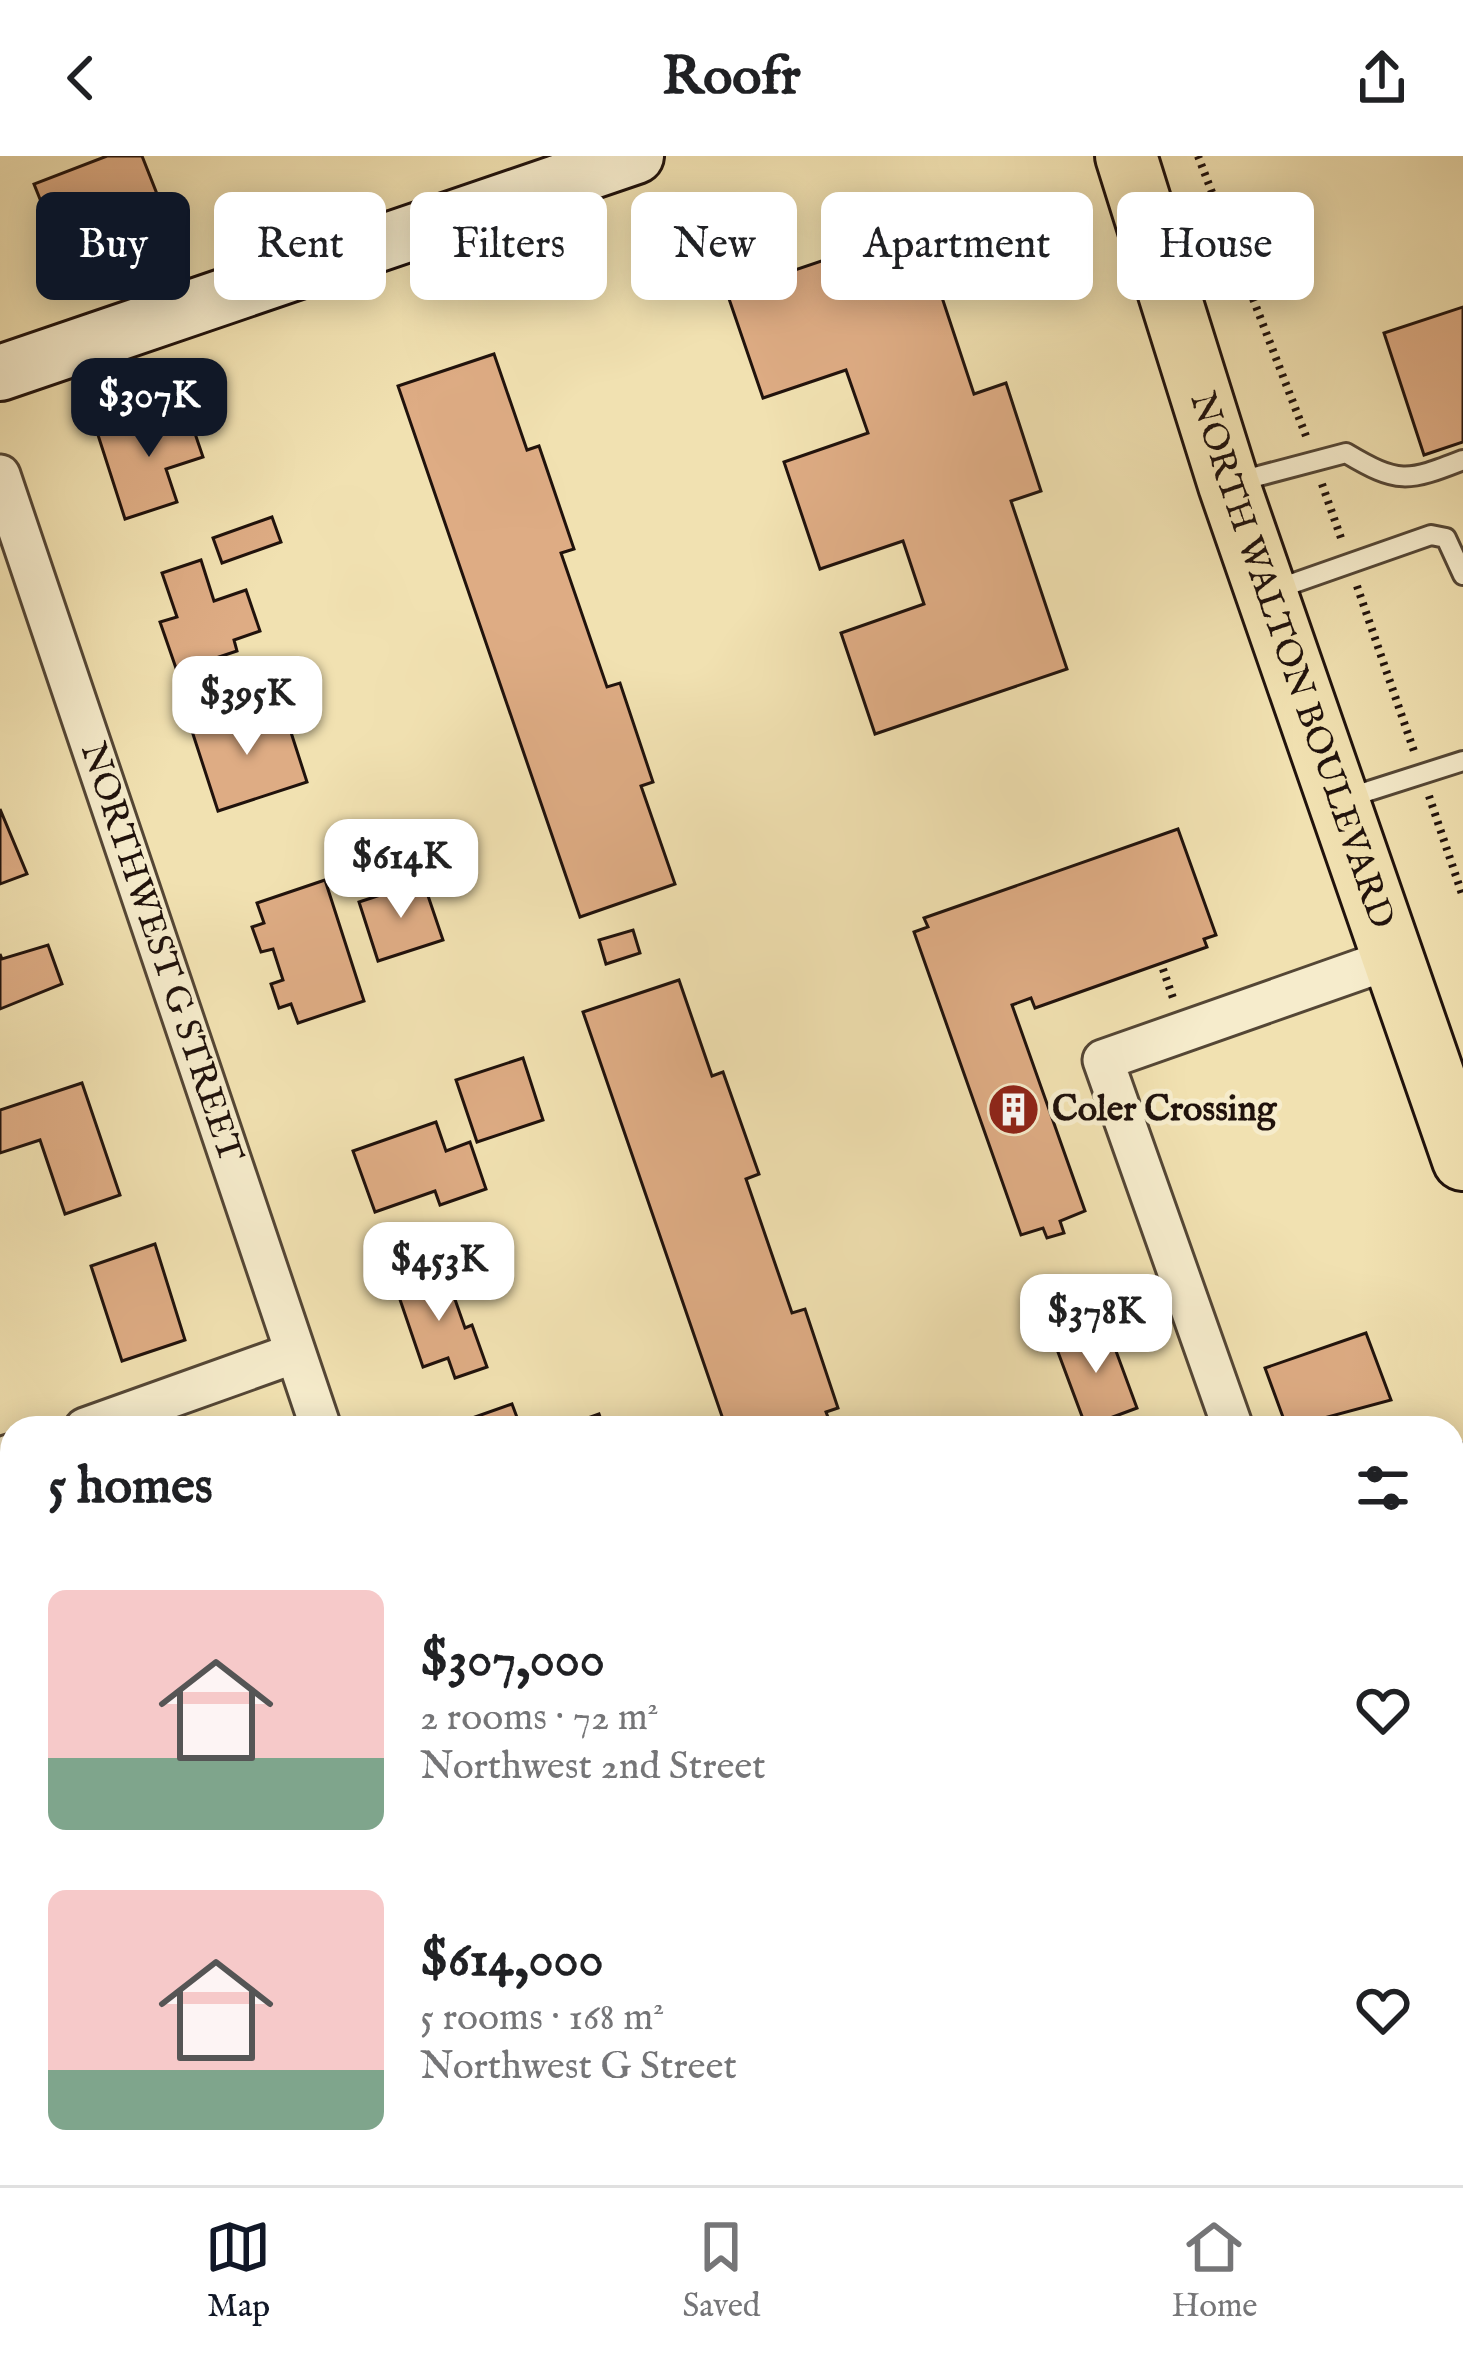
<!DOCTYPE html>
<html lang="en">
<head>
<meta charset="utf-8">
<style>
  :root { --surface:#fff; --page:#f6f6f6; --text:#202124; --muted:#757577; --line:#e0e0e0; --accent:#111827 }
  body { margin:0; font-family:"IM FELL English",serif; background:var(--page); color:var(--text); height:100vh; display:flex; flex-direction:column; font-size:45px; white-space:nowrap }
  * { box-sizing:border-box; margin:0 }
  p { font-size:39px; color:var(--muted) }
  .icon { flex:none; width:66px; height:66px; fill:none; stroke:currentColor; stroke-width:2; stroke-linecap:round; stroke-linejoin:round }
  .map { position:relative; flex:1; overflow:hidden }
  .details { position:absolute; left:0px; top:1260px; width:1464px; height:771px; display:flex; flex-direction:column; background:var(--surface); border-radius:36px 36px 0 0; box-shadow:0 6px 30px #0003 }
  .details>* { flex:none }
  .top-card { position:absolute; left:36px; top:36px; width:1392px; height:108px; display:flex; gap:24px }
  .price { position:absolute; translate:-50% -102px; padding:0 27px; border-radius:24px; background:#fff; color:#222; font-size:39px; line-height:78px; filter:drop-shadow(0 3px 6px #0008) }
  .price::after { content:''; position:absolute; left:50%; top:72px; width:36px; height:27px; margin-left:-18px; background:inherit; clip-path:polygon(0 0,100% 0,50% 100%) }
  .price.selected { background:var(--accent); color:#fff }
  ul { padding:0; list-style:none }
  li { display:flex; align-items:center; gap:36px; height:300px; padding:0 48px }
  li span { display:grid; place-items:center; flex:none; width:336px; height:240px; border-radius:18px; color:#555 }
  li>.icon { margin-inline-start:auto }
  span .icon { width:144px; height:144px; fill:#fffc; stroke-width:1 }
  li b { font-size:51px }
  h2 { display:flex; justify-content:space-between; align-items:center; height:144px; padding:0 48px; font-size:51px }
  .chip { padding:0 42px; border-radius:18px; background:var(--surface); box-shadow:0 6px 30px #0003; font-size:42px; line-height:108px }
  .chip.selected { background:var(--accent); color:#fff }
  header { display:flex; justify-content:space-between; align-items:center; height:156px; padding:0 48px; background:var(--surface); font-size:54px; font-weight:700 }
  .tab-bar { display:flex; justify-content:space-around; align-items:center; height:168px; border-top:3px solid var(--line); background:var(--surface); font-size:33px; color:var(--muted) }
  .tab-bar a { display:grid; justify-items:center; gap:6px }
  .tab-bar .selected { color:var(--accent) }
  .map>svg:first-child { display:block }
  .building { fill:#deac84; stroke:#20120c; stroke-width:3 }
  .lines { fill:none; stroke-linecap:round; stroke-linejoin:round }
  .lane-casing { stroke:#544635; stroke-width:24 }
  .street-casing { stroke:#544635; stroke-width:45 }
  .secondary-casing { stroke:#20120c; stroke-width:60 }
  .primary-casing { stroke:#20120c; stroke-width:66 }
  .path { stroke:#20120c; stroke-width:8; stroke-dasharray:3 6; stroke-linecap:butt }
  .lane { stroke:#f6eccc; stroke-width:18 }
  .street { stroke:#f6eccc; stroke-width:39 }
  .secondary { stroke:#f6eccc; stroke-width:54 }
  .primary { stroke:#f1e1b1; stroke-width:60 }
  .labels { text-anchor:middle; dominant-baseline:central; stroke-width:10; stroke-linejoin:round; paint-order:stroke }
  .street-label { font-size:36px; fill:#20120c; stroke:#f6eccc }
  .poi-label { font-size:36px; font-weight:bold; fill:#20120c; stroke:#f6eccc; text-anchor:start }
</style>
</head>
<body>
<header><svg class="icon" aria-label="back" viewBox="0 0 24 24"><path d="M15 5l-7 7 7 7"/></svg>Roofr<svg class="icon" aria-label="share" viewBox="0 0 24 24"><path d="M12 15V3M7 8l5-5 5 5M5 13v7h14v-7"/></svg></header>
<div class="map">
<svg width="1463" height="2029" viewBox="0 0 1463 2029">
  <rect width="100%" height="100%" fill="#f1e1b1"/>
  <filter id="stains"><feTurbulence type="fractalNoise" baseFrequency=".00167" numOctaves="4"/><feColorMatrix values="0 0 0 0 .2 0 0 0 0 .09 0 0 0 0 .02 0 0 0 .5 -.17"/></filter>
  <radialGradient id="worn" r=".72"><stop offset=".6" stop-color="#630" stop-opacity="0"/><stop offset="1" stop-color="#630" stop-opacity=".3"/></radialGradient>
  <g class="building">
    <polygon points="107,0 142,0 157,38 54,78 34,28"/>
    <polygon points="919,72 974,238 1006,227 1041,335 1011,345 1067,513 875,578 841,477 924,448 903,385 820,413 784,306 868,277 846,214 763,242 727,137"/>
    <polygon points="1463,151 1463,286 1424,299 1384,177"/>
    <polygon points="494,198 527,294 539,290 574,393 561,397 607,531 620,527 653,626 641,630 675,728 580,761 398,230"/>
    <polygon points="186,251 203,301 166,313 177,346 125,363 98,279"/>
    <polygon points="272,361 281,386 222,407 213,382"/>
    <polygon points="201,404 214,445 246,434 260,475 234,484 237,495 177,515 160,466 177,461 162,417"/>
    <polygon points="256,552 263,572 287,564 307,626 218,655 191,572"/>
    <polygon points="0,653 27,718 0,728"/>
    <polygon points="1178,673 1216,779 1204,783 1207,791 1035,852 1031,842 1012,849 1085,1055 1060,1065 1064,1077 1047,1082 1043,1072 1021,1079 914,776 928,771 924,762"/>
    <polygon points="325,724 364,845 298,867 291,848 279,852 271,828 283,824 273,793 261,796 252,771 264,767 257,747"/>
    <polygon points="423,725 443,784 378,805 359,746"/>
    <polygon points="633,774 640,797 606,808 599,784"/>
    <polygon points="48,789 62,828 0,853 0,798 2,803"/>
    <polygon points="679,824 712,920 723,916 759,1018 746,1023 792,1157 805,1153 838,1252 826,1256 832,1272 726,1272 583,856"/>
    <polygon points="523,902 543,964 477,986 456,924"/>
    <polygon points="82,927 120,1039 65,1058 40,984 0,997 0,954"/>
    <polygon points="436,966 446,995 470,986 486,1033 440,1049 435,1035 375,1056 353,995"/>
    <polygon points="155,1088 185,1184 122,1205 91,1110"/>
    <polygon points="444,1112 465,1172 472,1169 487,1211 455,1222 448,1202 423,1211 395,1129"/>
    <polygon points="1106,1168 1137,1252 1086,1271 1055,1188"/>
    <polygon points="1366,1177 1391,1244 1287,1272 1265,1212"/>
    <polygon points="512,1248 521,1272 444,1272"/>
    <polygon points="599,1258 604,1272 560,1272"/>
    <polygon points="0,1628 12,1661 12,1684 0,1689"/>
    <polygon points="147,2019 211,2019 214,2029 151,2029"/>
    <polygon points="940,2019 1004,2019 1007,2029 943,2029"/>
    <rect x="1214" y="2019" width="58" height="10"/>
  </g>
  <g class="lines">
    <defs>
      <g id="lane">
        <path d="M 1236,326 L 1346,297 C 1398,328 1407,326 1463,304"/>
        <polyline points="1274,434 1431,379 1446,382 1463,419"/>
        <polyline points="1347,642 1463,605"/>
      </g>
      <g id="street">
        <path id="s1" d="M 0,319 L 321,1272"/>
        <polyline points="85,1272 295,1197"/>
        <polyline points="1233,1272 1103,904 1393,802"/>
        <polyline points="0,1302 12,1298"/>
        <polyline points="1452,1312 1463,1308"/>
        <polyline points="0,1797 12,1793"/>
        <polyline points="0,1886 12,1921"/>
        <polyline points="45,2019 48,2029"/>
        <polyline points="580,2019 583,2029"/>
        <polyline points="1109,2019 1112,2029"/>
      </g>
      <polyline id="secondary" points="0,217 636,0"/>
      <g id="primary">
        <path id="s2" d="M 1126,0 L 1229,329 L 1463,1004"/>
      </g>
    </defs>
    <use href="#lane" class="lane-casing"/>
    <use href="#street" class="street-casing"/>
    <use href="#secondary" class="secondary-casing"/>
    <use href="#primary" class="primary-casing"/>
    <g class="path">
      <polyline points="1198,0 1306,280"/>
      <polyline points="1322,328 1341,382"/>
      <polyline points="1357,430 1415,598"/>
      <polyline points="1429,640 1463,741"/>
      <polyline points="1163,813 1173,842"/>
    </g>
    <use href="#lane" class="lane"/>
    <use href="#street" class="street"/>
    <use href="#secondary" class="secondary"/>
    <use href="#primary" class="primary"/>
  </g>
  <defs>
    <symbol id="building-disc" viewBox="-11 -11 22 22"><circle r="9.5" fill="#8f2418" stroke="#f6eccc"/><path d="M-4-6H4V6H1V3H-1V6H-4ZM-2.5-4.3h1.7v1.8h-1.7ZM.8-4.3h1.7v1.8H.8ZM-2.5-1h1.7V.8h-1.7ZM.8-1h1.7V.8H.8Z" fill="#fff"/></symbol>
  </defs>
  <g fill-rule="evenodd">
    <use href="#building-disc" x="984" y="924" width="59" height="59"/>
  </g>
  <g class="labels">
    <g class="street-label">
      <text stroke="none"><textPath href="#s2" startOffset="531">NORTH WALTON BOULEVARD</textPath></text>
      <text stroke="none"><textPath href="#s1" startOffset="504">NORTHWEST G STREET</textPath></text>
    </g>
    <g class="poi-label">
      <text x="1052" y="954">Coler Crossing</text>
    </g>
  </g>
  <rect width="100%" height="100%" filter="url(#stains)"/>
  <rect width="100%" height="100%" fill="url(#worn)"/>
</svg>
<b class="price selected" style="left:149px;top:304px">$307K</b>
<b class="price" style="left:247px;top:602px">$395K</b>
<b class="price" style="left:401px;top:765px">$614K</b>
<b class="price" style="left:439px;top:1168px">$453K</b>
<b class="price" style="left:1096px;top:1220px">$378K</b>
<div class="top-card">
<a class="chip selected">Buy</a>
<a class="chip">Rent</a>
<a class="chip">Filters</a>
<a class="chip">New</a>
<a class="chip">Apartment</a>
<a class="chip">House</a>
</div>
<section class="details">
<h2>5 homes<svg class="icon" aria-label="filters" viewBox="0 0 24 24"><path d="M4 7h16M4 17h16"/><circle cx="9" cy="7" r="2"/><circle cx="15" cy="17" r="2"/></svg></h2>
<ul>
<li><span style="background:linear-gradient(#f6c9c9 70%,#7fa58c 0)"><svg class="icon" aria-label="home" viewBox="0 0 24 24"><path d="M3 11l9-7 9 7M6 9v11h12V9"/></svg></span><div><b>$307,000</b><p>2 rooms · 72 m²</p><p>Northwest 2nd Street</p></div><svg class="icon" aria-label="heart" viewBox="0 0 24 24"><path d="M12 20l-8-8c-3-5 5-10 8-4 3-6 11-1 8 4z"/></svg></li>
<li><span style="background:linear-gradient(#f6c9c9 75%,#7fa58c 0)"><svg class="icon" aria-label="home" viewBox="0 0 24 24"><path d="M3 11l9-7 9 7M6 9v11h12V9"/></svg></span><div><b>$614,000</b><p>5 rooms · 168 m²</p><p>Northwest G Street</p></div><svg class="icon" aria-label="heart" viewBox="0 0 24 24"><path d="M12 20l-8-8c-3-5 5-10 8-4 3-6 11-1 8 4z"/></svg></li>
</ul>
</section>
</div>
<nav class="tab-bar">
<a class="selected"><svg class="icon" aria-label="map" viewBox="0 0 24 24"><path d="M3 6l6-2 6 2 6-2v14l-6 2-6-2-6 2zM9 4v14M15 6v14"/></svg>Map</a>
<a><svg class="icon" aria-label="saved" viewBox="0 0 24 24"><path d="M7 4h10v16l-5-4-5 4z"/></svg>Saved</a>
<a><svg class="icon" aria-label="home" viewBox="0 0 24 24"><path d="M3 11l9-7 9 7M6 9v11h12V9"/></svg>Home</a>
</nav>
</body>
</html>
